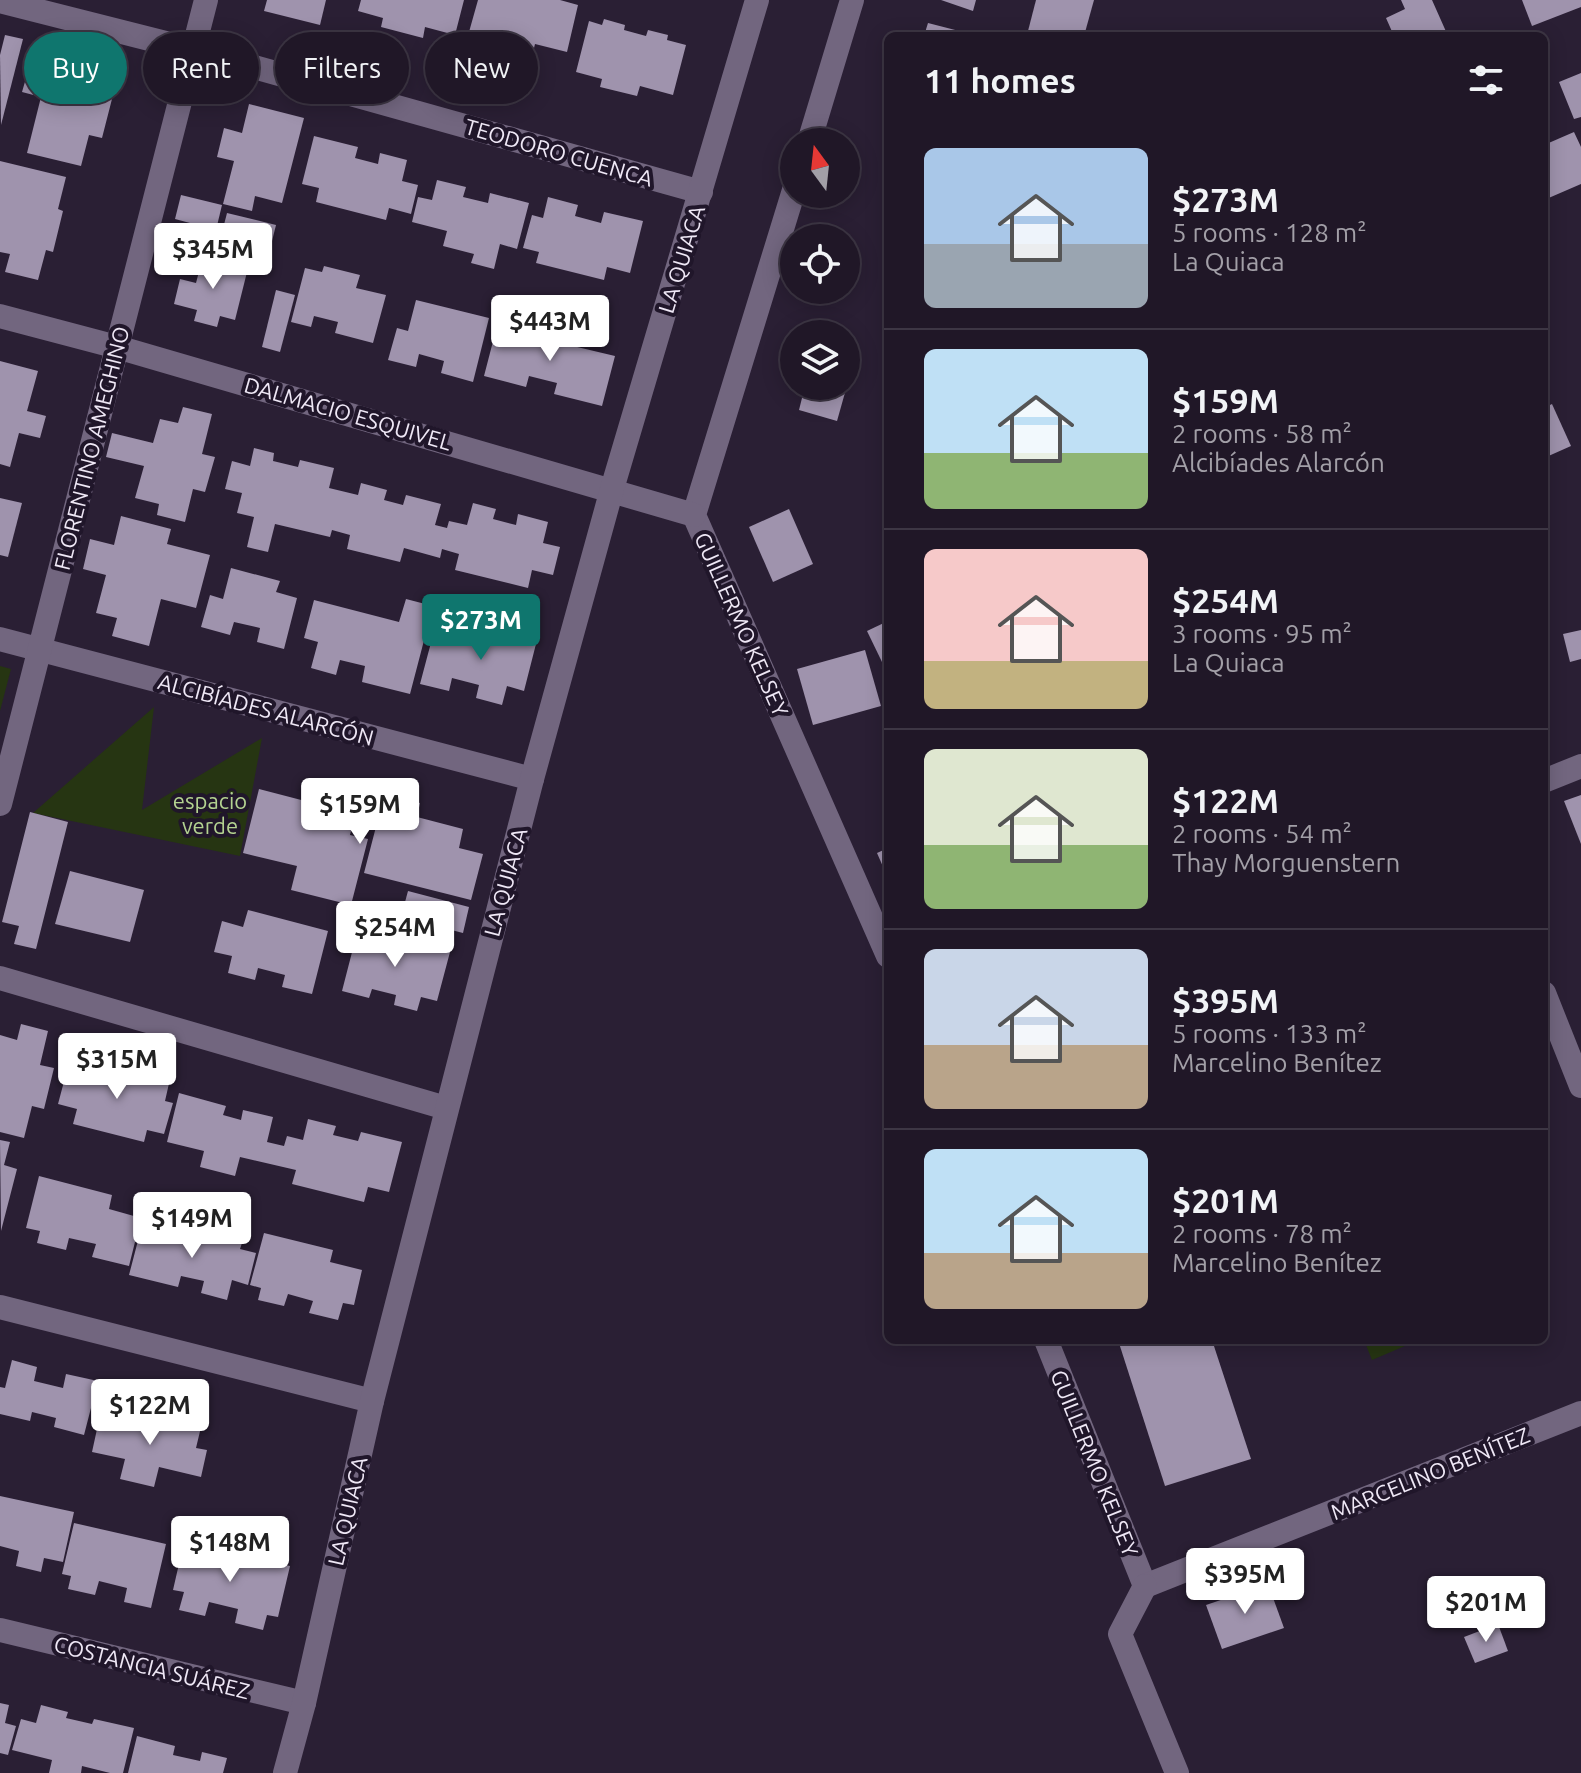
<!DOCTYPE html>
<html lang="en">
<head>
<meta charset="utf-8">
<style>
  :root { --surface:#201727; --page:#28202f; --text:#f1f3f6; --muted:#a29fa7; --line:#3d3644; --accent:#0f766e }
  body { margin:0; font-family:Ubuntu,sans-serif; background:var(--page); color:var(--text); height:100vh; display:flex; flex-direction:column; font-size:30px; white-space:nowrap }
  * { box-sizing:border-box; margin:0 }
  p { font-size:26px; color:var(--muted) }
  .icon { flex:none; width:44px; height:44px; fill:none; stroke:currentColor; stroke-width:2; stroke-linecap:round; stroke-linejoin:round }
  .map { position:relative; flex:1; overflow:hidden }
  .details { position:absolute; left:884px; top:32px; width:664px; height:1312px; display:flex; flex-direction:column; background:var(--surface); border-radius:12px; box-shadow:0 4px 20px #0003,0 0 0 2px var(--line) }
  .details>* { flex:none }
  .guide { position:absolute; left:24px; top:32px; width:740px; height:72px; display:flex; gap:16px }
  .needle { width:52px; rotate:345deg }
  .controls { position:absolute; left:780px; top:128px; display:grid; gap:16px }
  .controls a { display:grid; place-items:center; width:80px; height:80px; border-radius:50%; background:var(--surface); box-shadow:0 4px 20px #0003,0 0 0 2px var(--line); font-size:40px }
  .price { position:absolute; translate:-50% -68px; padding:0 18px; border-radius:8px; background:#fff; color:#222; font-size:26px; line-height:52px; filter:drop-shadow(0 2px 4px #0008) }
  .price::after { content:''; position:absolute; left:50%; top:48px; width:24px; height:18px; margin-left:-12px; background:inherit; clip-path:polygon(0 0,100% 0,50% 100%) }
  .price.on { background:var(--accent); color:#fff }
  ul { padding:0; list-style:none }
  li { display:flex; align-items:center; gap:24px; height:200px; padding:0 40px }
  li+li { border-top:2px solid var(--line) }
  li span { display:grid; place-items:center; flex:none; width:224px; height:160px; border-radius:12px; color:#555 }
  li>.icon { margin-inline-start:auto }
  span .icon { width:96px; height:96px; fill:#fffc; stroke-width:1 }
  li b { font-size:34px }
  h2 { display:flex; justify-content:space-between; align-items:center; height:96px; padding:0 40px; font-size:34px }
  .tag { padding:0 28px; border-radius:36px; background:var(--surface); box-shadow:0 4px 20px #0003,0 0 0 2px var(--line); font-size:28px; line-height:72px }
  .tag.on { background:var(--accent); color:#fff }
  .map>svg:first-child { display:block }
  .green { fill:#263512 }
  .building { fill:#9f93ad }
  .lines { fill:none; stroke-linecap:round; stroke-linejoin:round }
  .minor { stroke:#72667f; stroke-width:24 }
  .labels { text-anchor:middle; dominant-baseline:central; stroke-width:8; stroke-linejoin:round; paint-order:stroke }
  .street-label { font-size:22px; fill:#efe8f6; stroke:#20162a }
  .park-label { font-size:22px; fill:#b4d391; stroke:#20162a }
</style>
</head>
<body>
<div class="map">
<svg width="1581" height="1773" viewBox="0 0 1581 1773">
  <rect width="100%" height="100%" fill="#2a1f34"/>
  <g class="green">
    <polygon points="0,666 11,669 0,711"/>
    <polygon points="154,707 142,810 262,738 240,856 33,813"/>
    <polygon points="1364,1340 1419,1340 1372,1360"/>
  </g>
  <g class="building">
    <polygon points="267,0 326,0 320,25 264,11"/>
    <polygon points="361,0 464,0 455,35 425,27 423,38 381,27 383,18 358,11"/>
    <polygon points="478,0 560,0 578,5 567,52 535,44 532,56 494,46 495,38 469,32"/>
    <polygon points="941,0 976,0 973,11"/>
    <polygon points="1036,0 1094,0 1084,36 1046,36 1028,31"/>
    <polygon points="1401,0 1432,0 1448,36 1394,36 1386,18 1405,9"/>
    <polygon points="1522,0 1581,0 1581,7 1532,26"/>
    <polygon points="604,19 625,25 624,30 646,36 648,30 668,35 667,40 686,45 673,95 640,86 637,96 600,87 602,79 576,72 589,21 602,25"/>
    <polygon points="928,23 963,32 962,36 924,36"/>
    <polygon points="1288,32 1332,33 1332,36 1288,36"/>
    <polygon points="5,35 23,39 1,125 0,55"/>
    <polygon points="33,54 106,72 100,96 112,99 102,138 89,135 81,166 27,153 41,97 22,92"/>
    <polygon points="1581,73 1581,117 1574,119 1559,82"/>
    <polygon points="249,104 304,118 282,203 255,196 252,211 223,204 234,161 217,157 224,128 242,133"/>
    <polygon points="1574,132 1581,147 1581,184 1544,200 1544,145"/>
    <polygon points="314,136 358,147 355,158 378,164 380,153 407,160 402,181 418,185 411,214 389,208 386,220 316,202 319,188 302,184"/>
    <polygon points="0,161 66,177 58,209 63,211 53,252 46,250 38,280 5,272 10,254 0,252"/>
    <polygon points="437,180 466,187 463,197 488,203 490,193 529,203 517,249 500,244 494,269 471,263 474,254 443,246 447,231 412,222 418,197 432,200"/>
    <polygon points="181,195 222,205 216,230 175,219"/>
    <polygon points="548,197 578,205 575,216 601,223 604,212 643,221 630,273 607,267 604,280 536,263 539,252 523,248 532,215 543,218"/>
    <polygon points="227,213 276,225 265,269 216,256"/>
    <polygon points="203,256 248,268 235,320 220,316 217,327 194,321 197,310 174,304 180,279 196,283"/>
    <polygon points="324,266 360,275 356,288 386,295 373,343 335,333 338,322 314,316 311,327 291,322 305,268 322,272"/>
    <polygon points="276,290 295,295 280,352 262,347"/>
    <polygon points="416,300 489,318 473,382 441,373 444,361 419,354 416,367 388,360 397,328 408,331"/>
    <polygon points="541,300 567,306 564,318 538,312"/>
    <polygon points="535,325 576,336 573,346 615,356 602,406 554,394 557,383 529,376 526,387 484,376 497,326 533,335"/>
    <polygon points="0,361 38,371 27,411 46,416 40,438 19,433 10,467 0,464"/>
    <polygon points="805,386 835,386 846,389 837,421 799,410"/>
    <polygon points="1552,404 1571,446 1544,458 1544,408"/>
    <polygon points="183,407 212,414 202,454 215,457 205,492 193,489 185,522 157,515 159,504 135,498 144,466 106,457 112,433 153,443 160,419 178,423"/>
    <polygon points="254,448 274,453 273,461 298,467 300,460 334,468 329,488 358,495 361,483 387,490 384,500 403,505 406,495 441,504 435,525 447,528 449,521 467,525 473,503 496,509 493,519 516,525 518,514 548,522 543,543 560,547 553,575 532,570 528,588 455,570 459,554 442,549 440,558 404,548 400,562 347,549 350,535 332,530 330,537 275,524 268,552 247,547 254,517 237,513 242,493 225,489 232,461 250,466"/>
    <polygon points="0,498 22,503 8,557 0,555"/>
    <polygon points="789,509 813,564 773,582 749,527"/>
    <polygon points="121,516 171,529 167,544 210,555 196,608 161,599 149,646 112,636 117,618 96,613 106,575 83,569 90,539 114,545"/>
    <polygon points="231,568 280,581 276,592 297,598 284,649 257,642 260,628 234,622 230,635 201,627 210,595 223,599"/>
    <polygon points="406,599 433,606 410,694 362,682 365,666 340,660 336,675 311,668 318,642 304,638 314,600 399,622"/>
    <polygon points="888,621 888,659 882,662 867,631"/>
    <polygon points="466,622 537,640 524,691 507,686 502,705 476,698 479,685 452,678 449,691 420,684 433,635 461,642"/>
    <polygon points="1581,630 1581,659 1570,662 1563,634"/>
    <polygon points="865,650 881,706 813,725 797,669"/>
    <polygon points="362,788 420,803 417,817 463,829 459,848 483,854 471,900 364,873 378,819 355,814 350,835 368,839 351,905 291,890 297,866 243,853 259,789 355,814"/>
    <polygon points="1581,795 1581,844 1564,801"/>
    <polygon points="30,812 68,822 36,949 14,944 19,926 2,922"/>
    <polygon points="888,848 888,878 877,853"/>
    <polygon points="70,871 144,890 130,942 55,924"/>
    <polygon points="408,891 469,907 463,933 401,917"/>
    <polygon points="248,910 328,931 312,994 282,987 285,975 258,968 255,980 228,973 232,956 214,952 222,921 243,927"/>
    <polygon points="358,929 450,952 437,1001 421,997 417,1011 394,1005 396,995 372,989 369,998 342,991"/>
    <polygon points="21,1024 48,1031 40,1065 54,1068 44,1109 32,1106 24,1138 0,1132 0,1035 17,1040"/>
    <polygon points="87,1057 120,1066 117,1079 137,1084 141,1071 170,1079 165,1101 173,1103 164,1134 147,1130 144,1142 73,1124 77,1109 58,1104 66,1074 81,1078"/>
    <polygon points="179,1093 226,1106 223,1115 241,1120 243,1110 273,1117 267,1142 284,1146 287,1136 303,1140 308,1119 336,1126 333,1135 358,1141 361,1132 402,1142 389,1192 368,1187 364,1202 292,1184 296,1170 240,1157 235,1176 200,1167 204,1151 167,1142"/>
    <polygon points="0,1140 10,1142 4,1165 17,1169 1,1231"/>
    <polygon points="39,1176 112,1195 109,1209 141,1218 129,1266 92,1257 96,1244 69,1238 66,1250 37,1243 40,1231 26,1228"/>
    <polygon points="166,1224 242,1243 240,1249 256,1253 248,1285 232,1280 227,1300 201,1293 204,1281 181,1276 178,1287 129,1275 141,1229 163,1235"/>
    <polygon points="264,1233 333,1250 330,1262 362,1270 354,1305 343,1303 338,1320 309,1313 313,1301 288,1294 284,1306 258,1300 261,1288 250,1285"/>
    <polygon points="1118,1340 1212,1340 1251,1459 1165,1486"/>
    <polygon points="12,1360 37,1367 34,1381 63,1388 66,1374 98,1381 84,1435 54,1427 56,1418 32,1412 30,1421 0,1414 0,1387 5,1388"/>
    <polygon points="115,1407 146,1414 143,1424 166,1429 169,1419 201,1427 196,1448 207,1450 201,1477 159,1467 154,1487 120,1479 125,1459 92,1452 99,1420 112,1423"/>
    <polygon points="0,1496 74,1512 63,1562 44,1558 41,1572 16,1566 19,1551 0,1546"/>
    <polygon points="74,1523 166,1544 151,1608 124,1602 127,1588 99,1581 95,1595 68,1589 71,1576 62,1574"/>
    <polygon points="184,1542 290,1566 278,1617 267,1615 263,1630 235,1623 238,1609 209,1602 205,1616 179,1610 184,1592 173,1590"/>
    <polygon points="1268,1584 1284,1628 1222,1649 1206,1605"/>
    <polygon points="1498,1624 1508,1651 1475,1663 1464,1637"/>
    <polygon points="0,1703 9,1705 5,1723 16,1726 8,1755 0,1753"/>
    <polygon points="41,1705 68,1712 66,1718 92,1724 94,1719 134,1728 123,1773 110,1773 82,1766 81,1773 49,1773 52,1760 12,1750 21,1719 36,1723"/>
    <polygon points="137,1736 175,1746 173,1755 200,1761 202,1752 227,1758 223,1773 128,1773"/>
  </g>
  <g class="lines">
    <g class="minor">
      <polyline points="0,1 193,50 701,192"/>
      <polyline points="809,142 852,0"/>
      <polyline points="794,190 694,515 888,956"/>
      <polyline points="0,316 117,347 694,515"/>
      <polyline points="0,639 532,779"/>
      <polyline points="1544,781 1581,766"/>
      <polyline points="0,804 206,0"/>
      <polyline points="0,978 446,1108"/>
      <polyline points="1544,993 1581,1086"/>
      <polyline points="0,1307 372,1401"/>
      <polyline points="1046,1340 1145,1586"/>
      <polyline points="1145,1586 1581,1413"/>
      <polyline points="1145,1586 1120,1634 1177,1773"/>
      <polyline points="0,1630 304,1703"/>
      <polyline points="285,1773 304,1703 372,1401 532,779 612,489 757,0"/>
    </g>
  </g>
  <g class="labels">
    <g class="street-label">
      <text transform="translate(559 152) rotate(16)">TEODORO CUENCA</text>
      <text transform="translate(681 259) rotate(-73)">LA QUIACA</text>
      <text transform="translate(348 413) rotate(16)">DALMACIO ESQUIVEL</text>
      <text transform="translate(91 448) rotate(-76)">FLORENTINO AMEGHINO</text>
      <text transform="translate(742 624) rotate(66)">GUILLERMO KELSEY</text>
      <text transform="translate(266 709) rotate(15)">ALCIBÍADES ALARCÓN</text>
      <text transform="translate(505 882) rotate(-75)">LA QUIACA</text>
      <text transform="translate(1095 1463) rotate(68)">GUILLERMO KELSEY</text>
      <text transform="translate(1430 1473) rotate(-22)">MARCELINO BENÍTEZ</text>
      <text transform="translate(347 1511) rotate(-77)">LA QUIACA</text>
      <text transform="translate(152 1667) rotate(14)">COSTANCIA SUÁREZ</text>
    </g>
    <g class="park-label">
      <text x="210" y="800">espacio<tspan x="210" dy="25">verde</tspan></text>
    </g>
  </g>
</svg>
<div class="controls">
<a><svg class="needle" viewBox="-14 -14 28 28"><path d="M0-13l5 13h-10z" fill="#e53935"/><path d="M0 13l5-13h-10z" fill="#a29fa7"/></svg></a>
<a><svg class="icon" aria-label="locate" viewBox="0 0 24 24"><circle cx="12" cy="12" r="6"/><path d="M12 2v4M12 18v4M2 12h4M18 12h4"/></svg></a>
<a><svg class="icon" aria-label="layers" viewBox="0 0 24 24"><path d="M12 4l9 5-9 5-9-5zM3 14l9 5 9-5"/></svg></a>
</div>
<b class="price" style="left:213px;top:291px">$345M</b>
<b class="price" style="left:550px;top:363px">$443M</b>
<b class="price on" style="left:481px;top:662px">$273M</b>
<b class="price" style="left:360px;top:846px">$159M</b>
<b class="price" style="left:395px;top:969px">$254M</b>
<b class="price" style="left:117px;top:1101px">$315M</b>
<b class="price" style="left:192px;top:1260px">$149M</b>
<b class="price" style="left:150px;top:1447px">$122M</b>
<b class="price" style="left:230px;top:1584px">$148M</b>
<b class="price" style="left:1245px;top:1616px">$395M</b>
<b class="price" style="left:1486px;top:1644px">$201M</b>
<div class="guide">
<a class="tag on">Buy</a>
<a class="tag">Rent</a>
<a class="tag">Filters</a>
<a class="tag">New</a>
</div>
<section class="details">
<h2>11 homes<svg class="icon" aria-label="filters" viewBox="0 0 24 24"><path d="M4 7h16M4 17h16"/><circle cx="9" cy="7" r="2"/><circle cx="15" cy="17" r="2"/></svg></h2>
<ul>
<li><span style="background:linear-gradient(#a9c7e8 60%,#9aa5b1 0)"><svg class="icon" aria-label="home" viewBox="0 0 24 24"><path d="M3 11l9-7 9 7M6 9v11h12V9"/></svg></span><div><b>$273M</b><p>5 rooms · 128 m²</p><p>La Quiaca</p></div></li>
<li><span style="background:linear-gradient(#bfe0f5 65%,#8fb573 0)"><svg class="icon" aria-label="home" viewBox="0 0 24 24"><path d="M3 11l9-7 9 7M6 9v11h12V9"/></svg></span><div><b>$159M</b><p>2 rooms · 58 m²</p><p>Alcibíades Alarcón</p></div></li>
<li><span style="background:linear-gradient(#f6c9c9 70%,#c2b280 0)"><svg class="icon" aria-label="home" viewBox="0 0 24 24"><path d="M3 11l9-7 9 7M6 9v11h12V9"/></svg></span><div><b>$254M</b><p>3 rooms · 95 m²</p><p>La Quiaca</p></div></li>
<li><span style="background:linear-gradient(#dfe7d0 60%,#8fb573 0)"><svg class="icon" aria-label="home" viewBox="0 0 24 24"><path d="M3 11l9-7 9 7M6 9v11h12V9"/></svg></span><div><b>$122M</b><p>2 rooms · 54 m²</p><p>Thay Morguenstern</p></div></li>
<li><span style="background:linear-gradient(#c9d6e8 60%,#b9a48a 0)"><svg class="icon" aria-label="home" viewBox="0 0 24 24"><path d="M3 11l9-7 9 7M6 9v11h12V9"/></svg></span><div><b>$395M</b><p>5 rooms · 133 m²</p><p>Marcelino Benítez</p></div></li>
<li><span style="background:linear-gradient(#bfe0f5 65%,#b9a48a 0)"><svg class="icon" aria-label="home" viewBox="0 0 24 24"><path d="M3 11l9-7 9 7M6 9v11h12V9"/></svg></span><div><b>$201M</b><p>2 rooms · 78 m²</p><p>Marcelino Benítez</p></div></li>
</ul>
</section>
</div>
</body>
</html>
